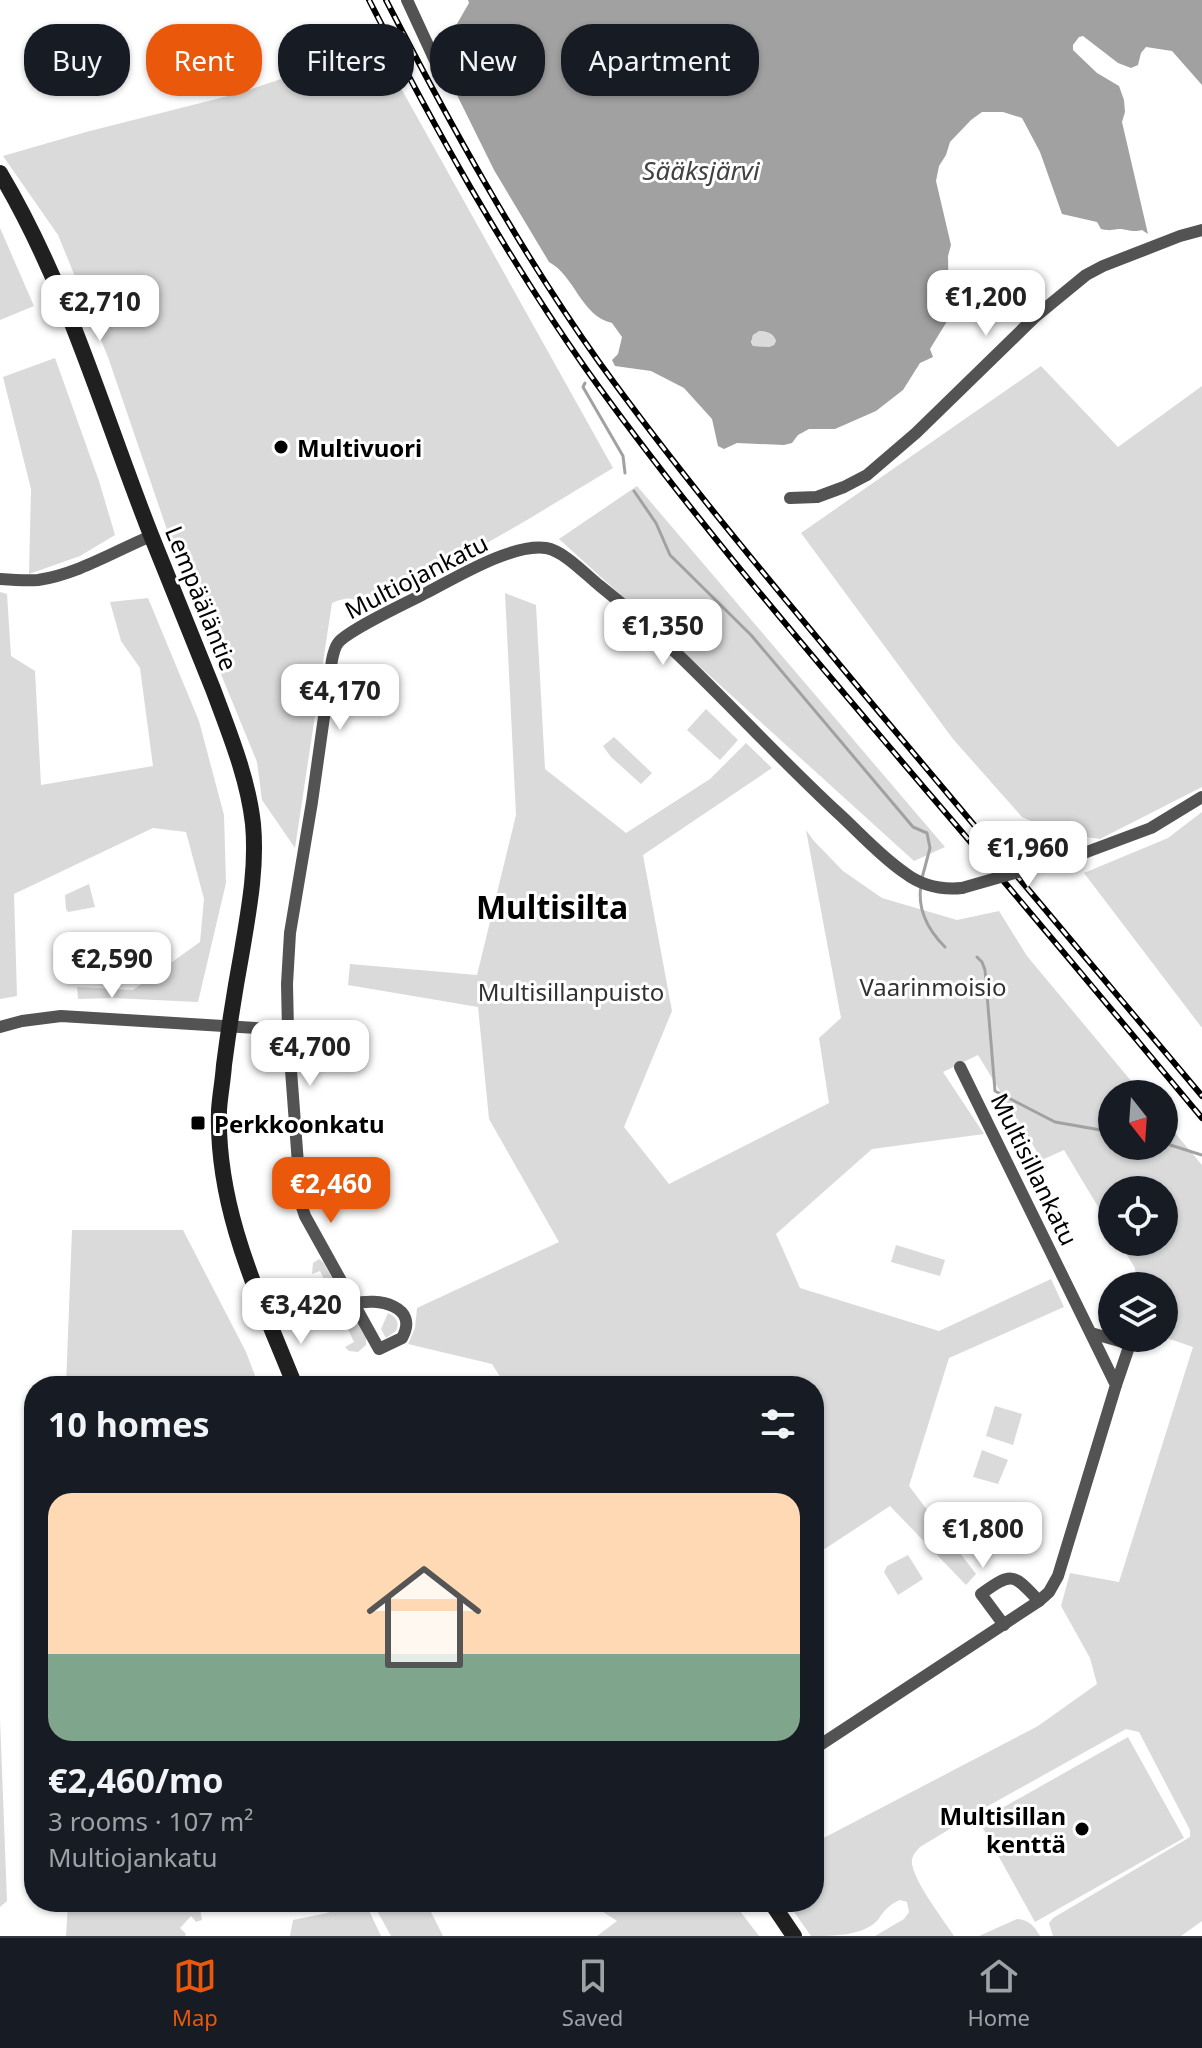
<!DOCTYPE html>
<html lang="en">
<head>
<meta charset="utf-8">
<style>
  :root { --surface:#171b24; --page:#20242c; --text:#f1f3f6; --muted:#9ea1a6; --line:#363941; --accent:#ea580c }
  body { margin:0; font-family:"Noto Sans",sans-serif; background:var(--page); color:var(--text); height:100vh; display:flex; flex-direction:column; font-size:30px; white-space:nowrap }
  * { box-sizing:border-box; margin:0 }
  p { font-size:26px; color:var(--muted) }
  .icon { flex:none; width:44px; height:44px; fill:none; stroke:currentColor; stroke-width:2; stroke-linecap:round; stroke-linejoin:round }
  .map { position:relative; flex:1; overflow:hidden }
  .drawer { position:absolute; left:24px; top:1376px; width:800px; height:536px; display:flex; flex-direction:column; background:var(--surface); border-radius:32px; box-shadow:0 2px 6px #0004 }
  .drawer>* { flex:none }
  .hud { position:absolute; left:24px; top:24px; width:800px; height:72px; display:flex; gap:16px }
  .needle { width:52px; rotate:163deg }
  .fabs { position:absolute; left:1098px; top:1080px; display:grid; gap:16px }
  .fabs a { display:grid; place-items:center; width:80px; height:80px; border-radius:50%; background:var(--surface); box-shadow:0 2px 6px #0004; font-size:40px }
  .price { position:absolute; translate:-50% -68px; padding:0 18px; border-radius:16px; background:#fff; color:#222; font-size:26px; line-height:52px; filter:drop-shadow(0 2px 4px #0008) }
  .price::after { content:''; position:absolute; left:50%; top:48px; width:24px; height:18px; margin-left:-12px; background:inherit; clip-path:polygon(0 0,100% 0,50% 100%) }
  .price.active { background:var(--accent); color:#fff }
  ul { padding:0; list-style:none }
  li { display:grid; align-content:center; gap:16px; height:424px; padding:0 24px }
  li+li { border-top:2px solid var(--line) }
  li span { display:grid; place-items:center; height:248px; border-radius:24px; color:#555 }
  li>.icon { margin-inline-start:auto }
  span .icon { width:144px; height:144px; fill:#fffc; stroke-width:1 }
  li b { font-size:34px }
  h2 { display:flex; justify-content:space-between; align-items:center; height:96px; padding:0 24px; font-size:34px }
  .chip { padding:0 28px; border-radius:32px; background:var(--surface); box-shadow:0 2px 6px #0004; font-size:28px; line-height:72px }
  .chip.active { background:var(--accent); color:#fff }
  .dock { display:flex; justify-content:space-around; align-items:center; height:112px; border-top:2px solid var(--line); background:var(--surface); font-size:22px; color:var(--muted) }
  .dock a { display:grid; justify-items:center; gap:4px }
  .dock .active { color:var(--accent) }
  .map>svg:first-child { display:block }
  .green { fill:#dadada }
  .water { fill:#a1a1a1; fill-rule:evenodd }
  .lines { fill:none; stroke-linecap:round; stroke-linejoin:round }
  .stream { stroke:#a1a1a1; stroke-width:3 }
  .minor { stroke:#535353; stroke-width:12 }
  .secondary { stroke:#202020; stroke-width:16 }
  .rail-casing { stroke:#000; stroke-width:6 }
  .rail { stroke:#fff; stroke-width:3; stroke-dasharray:9; stroke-linecap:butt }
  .minor-bridge { stroke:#535353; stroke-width:12 }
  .poi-dot { fill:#000; stroke:#fff; stroke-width:3 }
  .labels { text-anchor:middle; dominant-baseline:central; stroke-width:6; stroke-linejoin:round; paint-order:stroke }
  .poi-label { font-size:24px; font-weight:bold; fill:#000; stroke:#fff; text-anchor:start }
  .street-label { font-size:24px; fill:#000; stroke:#fff }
  .park-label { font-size:24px; fill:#313131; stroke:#fff }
  .water-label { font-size:26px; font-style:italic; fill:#424242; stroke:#fff }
  .district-label { font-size:32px; font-weight:bold; fill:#000; stroke:#fff }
</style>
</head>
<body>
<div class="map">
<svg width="1202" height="1936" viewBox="0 0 1202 1936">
  <rect width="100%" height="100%" fill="#fff"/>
  <g class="green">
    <path d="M 378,47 L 613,468 L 527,520 L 367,612 C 354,596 350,596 332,603 L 295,848 L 262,800 L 257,762 L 193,606 L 108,357 L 58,235 L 3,156 L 86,132 L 236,94 Z"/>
    <polygon points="0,228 34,306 0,320"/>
    <path d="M 759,331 C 766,331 774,333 776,341 L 774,345 L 769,347 L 753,346 L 751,340 L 755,332 Z"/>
    <polygon points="55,358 99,481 115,535 80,556 29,574 31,489 3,377"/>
    <polygon points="1041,366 1118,447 1202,386 1202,787 1100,839 1057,833 1022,817 953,739 801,533"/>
    <polygon points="637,486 945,847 914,861 559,539"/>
    <polygon points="0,592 7,594 11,656 35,671 41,785 153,766 140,668 121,641 110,602 148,598 199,721 224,815 226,883 198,1002 113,998 78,999 77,987 133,990 200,942 204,899 186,832 153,828 14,894 17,996 0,999"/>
    <path d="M 505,593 L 536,605 L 545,769 L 626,833 L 710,779 L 746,743 L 772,768 L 643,855 L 672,1011 L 624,1127 L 669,1184 L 829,1103 L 819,1038 L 841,1018 L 806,830 L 814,841 L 843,871 L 882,898 L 957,920 L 999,911 L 1027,956 L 1142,1094 L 1112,1094 L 1112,1146 L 1164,1146 L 1164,1120 L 1202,1165 L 1202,1921 L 1181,1936 L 1053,1936 L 1049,1923 L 1053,1918 L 1190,1837 L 1190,1830 L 1139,1732 L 1126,1729 L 981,1810 L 920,1847 C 915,1852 911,1857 912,1864 C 915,1883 943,1919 954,1936 L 875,1936 L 904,1919 L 909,1912 L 907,1902 L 900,1900 C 888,1905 884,1911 877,1921 C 861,1936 834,1936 811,1936 L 787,1902 L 814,1902 L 814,1843 L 1038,1726 L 1097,1684 L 1090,1658 L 1061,1606 L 1070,1573 L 1119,1582 L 1193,1347 L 1164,1337 L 1164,1286 L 1137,1286 L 1135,1268 L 1119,1242 L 1164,1242 L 1164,1190 L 1112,1190 L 1112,1230 L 1064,1150 L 1042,1160 L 978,1055 L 943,1072 L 984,1134 L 872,1149 L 776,1234 L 800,1288 L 939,1331 L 1051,1279 L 1064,1307 L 949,1358 L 909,1486 L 976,1574 L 966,1585 L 890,1506 L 814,1556 L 814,1386 L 506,1386 L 492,1364 L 408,1344 L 415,1328 L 417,1308 L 559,1242 L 489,1119 L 478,1007 L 348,985 L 350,964 L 477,975 L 516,815 Z"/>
    <polygon points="706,709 738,740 720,760 687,730"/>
    <polygon points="614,737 652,773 641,784 611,757 603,746"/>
    <polygon points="1202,812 1202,1028 1084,873 1168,838"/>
    <polygon points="89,884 95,907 68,912 66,909 65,895"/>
    <polygon points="72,1230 183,1230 246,1352 259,1386 66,1386"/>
    <polygon points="896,1245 945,1260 940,1276 891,1262"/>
    <polygon points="319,1259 323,1262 366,1337 366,1345 358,1352 349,1351 345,1347 354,1342 320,1271 312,1274 313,1263"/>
    <path d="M 388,1313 C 396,1317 400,1322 396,1331 L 386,1338 L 381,1329 Z"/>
    <polygon points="995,1406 1022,1414 1013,1445 986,1436"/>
    <polygon points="982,1450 1008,1460 998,1484 973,1477"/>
    <polygon points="908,1555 923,1579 898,1595 884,1572 887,1566"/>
    <polygon points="0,1718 7,1901 0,1907"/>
    <polygon points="1128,1737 1184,1838 1035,1922 979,1821"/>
    <polygon points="68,1902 199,1902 202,1920 196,1922 191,1916 180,1928 186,1934 185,1936 66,1936"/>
    <polygon points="354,1902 365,1902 381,1936 290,1936 293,1920 327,1913"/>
    <polygon points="400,1902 416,1902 419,1907 427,1904 443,1936 391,1936 375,1907"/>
    <polygon points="588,1902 733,1902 759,1936 597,1936 617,1921"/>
    <path d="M 1017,1919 C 1030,1920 1034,1926 1040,1936 L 979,1936 Z"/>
  </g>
  <path class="water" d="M 468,0 L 1202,0 L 1202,85 L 1172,51 L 1146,47 L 1141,53 L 1138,65 L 1131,68 L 1118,63 L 1083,36 L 1079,37 L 1073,45 L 1073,50 L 1097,73 L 1119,86 L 1124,100 L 1125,112 L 1122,122 L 1148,234 L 1142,230 C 1132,233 1128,229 1118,229 C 1111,230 1109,231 1101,229 L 1097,222 L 1062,214 L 1040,152 L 1022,118 L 1003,112 L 982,112 L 971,120 L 950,142 L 946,155 L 939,166 L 936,181 L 951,245 L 948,256 L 949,318 L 930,349 L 933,357 L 920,363 L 903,390 L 876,411 L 835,429 L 809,429 L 798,435 L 792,443 L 784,445 L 737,443 L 724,449 L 718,446 L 712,419 L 684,388 L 651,371 L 615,366 L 612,360 L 618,354 L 622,337 L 612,323 C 581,316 575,276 549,262 L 494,170 L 455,91 L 469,66 L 467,56 L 451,47 L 450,36 L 469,3 ZM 759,331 C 766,331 774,333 776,341 L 774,345 L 769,347 L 753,346 L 751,342 L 753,335 Z"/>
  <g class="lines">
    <g class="stream">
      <polyline points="585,383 583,387 623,456 625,473"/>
      <polyline points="634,491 656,523 670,555 751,635 913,827 927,833 930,848 922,878"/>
      <path d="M 921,885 C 917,909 928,930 945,947"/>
      <polyline points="977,957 982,962 985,970 995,1091 1055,1122 1112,1132"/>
      <polyline points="1164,1143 1202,1155"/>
    </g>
    <g class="minor">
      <polyline points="407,0 438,67"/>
      <polyline points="790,498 817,497 844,487 867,475 916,433 1036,316 1086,275 1103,266 1180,236 1202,230"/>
      <path d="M 0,579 C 13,580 26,581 38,580 C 78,574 115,551 151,536"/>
      <polyline points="1084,853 1151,828 1202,797"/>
      <polyline points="0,1027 22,1021 61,1016 288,1030"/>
      <path d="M 354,1304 C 377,1297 420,1306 402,1338 L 379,1349 L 305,1216 L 301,1204 L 288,1030 L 287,984 L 290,933 L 312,802 L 332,660 C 333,655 335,647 338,643 C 348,630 410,601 428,592 C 457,577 513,543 546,548 C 564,551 585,574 600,586 C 685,653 758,739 837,812 C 859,832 880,856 905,873 C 922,886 941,890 962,888"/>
      <polyline points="1091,1333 1130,1344 1116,1385"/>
      <path d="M 1004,1625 L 981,1594 C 1013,1571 1013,1574 1039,1601"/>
      <polyline points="814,1747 820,1745 1039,1601 1049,1592 1058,1576 1116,1385 960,1067"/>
    </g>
    <g class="secondary">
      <path d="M 0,173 C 68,287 104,417 153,540 C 173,589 193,639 213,689 C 229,732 248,778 253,824 C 257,867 249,909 242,951 C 235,989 229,1027 224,1065 C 223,1080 220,1095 219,1110 C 216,1210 259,1296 295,1386"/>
      <polyline points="771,1902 794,1936"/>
    </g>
    <defs>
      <g id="rail">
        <path d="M 369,0 C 434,127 504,253 586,369 C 691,516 809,652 926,790 C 1019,898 1110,1008 1202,1118"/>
        <path d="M 386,0 C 450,124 518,248 599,362 C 685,481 780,593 874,706 C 983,836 1093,966 1202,1096"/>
      </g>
    </defs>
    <use href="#rail" class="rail-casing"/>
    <use href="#rail" class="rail"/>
    <polyline class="minor-bridge" points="962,888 1084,853"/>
  </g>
  <g class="poi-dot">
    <circle cx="281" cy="447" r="8"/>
    <rect x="190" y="1115" width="16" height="16" rx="4"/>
    <circle cx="1082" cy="1829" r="8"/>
  </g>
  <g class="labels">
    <g class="poi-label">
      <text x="297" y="447">Multivuori</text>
      <text x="214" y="1123">Perkkoonkatu</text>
      <text x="1066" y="1815" text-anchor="end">Multisillan<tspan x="1066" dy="28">kenttä</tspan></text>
    </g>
    <g class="street-label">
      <text transform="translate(416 576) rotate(-27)">Multiojankatu</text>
      <text transform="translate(202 598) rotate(68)">Lempääläntie</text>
      <text transform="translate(1035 1169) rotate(64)">Multisillankatu</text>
    </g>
    <g class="park-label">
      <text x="933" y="986">Vaarinmoisio</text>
      <text x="571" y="991">Multisillanpuisto</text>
    </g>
    <g class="water-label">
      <text x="701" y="170">Sääksjärvi</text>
    </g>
    <g class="district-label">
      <text x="552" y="906">Multisilta</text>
    </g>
  </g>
</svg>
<div class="fabs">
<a><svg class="needle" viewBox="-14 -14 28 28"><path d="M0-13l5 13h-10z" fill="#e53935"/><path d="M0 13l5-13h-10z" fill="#9ea1a6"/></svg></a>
<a><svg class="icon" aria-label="locate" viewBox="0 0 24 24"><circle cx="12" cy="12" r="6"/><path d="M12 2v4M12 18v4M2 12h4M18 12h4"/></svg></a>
<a><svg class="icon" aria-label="layers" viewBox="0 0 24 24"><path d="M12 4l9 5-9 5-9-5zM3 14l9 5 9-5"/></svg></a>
</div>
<b class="price" style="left:986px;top:338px">€1,200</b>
<b class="price" style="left:100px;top:343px">€2,710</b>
<b class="price" style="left:663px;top:667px">€1,350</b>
<b class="price" style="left:340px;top:732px">€4,170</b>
<b class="price" style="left:1028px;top:889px">€1,960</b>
<b class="price" style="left:112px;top:1000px">€2,590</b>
<b class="price" style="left:310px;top:1088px">€4,700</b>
<b class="price active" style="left:331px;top:1225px">€2,460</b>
<b class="price" style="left:301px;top:1346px">€3,420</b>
<b class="price" style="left:983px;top:1570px">€1,800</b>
<div class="hud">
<a class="chip">Buy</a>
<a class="chip active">Rent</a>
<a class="chip">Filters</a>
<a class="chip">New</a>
<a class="chip">Apartment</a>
</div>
<section class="drawer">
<h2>10 homes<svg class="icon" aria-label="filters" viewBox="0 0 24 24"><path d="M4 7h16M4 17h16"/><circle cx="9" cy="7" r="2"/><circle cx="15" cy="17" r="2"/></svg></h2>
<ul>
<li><span style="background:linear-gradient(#ffd9b3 65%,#7fa58c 0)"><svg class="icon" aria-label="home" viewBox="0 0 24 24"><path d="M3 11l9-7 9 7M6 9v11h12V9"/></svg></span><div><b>€2,460/mo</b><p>3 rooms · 107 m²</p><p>Multiojankatu</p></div></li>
</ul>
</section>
</div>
<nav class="dock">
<a class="active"><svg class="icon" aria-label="map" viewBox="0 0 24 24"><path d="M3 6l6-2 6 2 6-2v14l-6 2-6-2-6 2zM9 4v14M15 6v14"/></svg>Map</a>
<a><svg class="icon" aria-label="saved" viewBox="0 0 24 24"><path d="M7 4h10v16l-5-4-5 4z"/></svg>Saved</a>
<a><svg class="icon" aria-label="home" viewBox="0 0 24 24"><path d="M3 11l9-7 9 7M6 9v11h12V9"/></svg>Home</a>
</nav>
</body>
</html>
